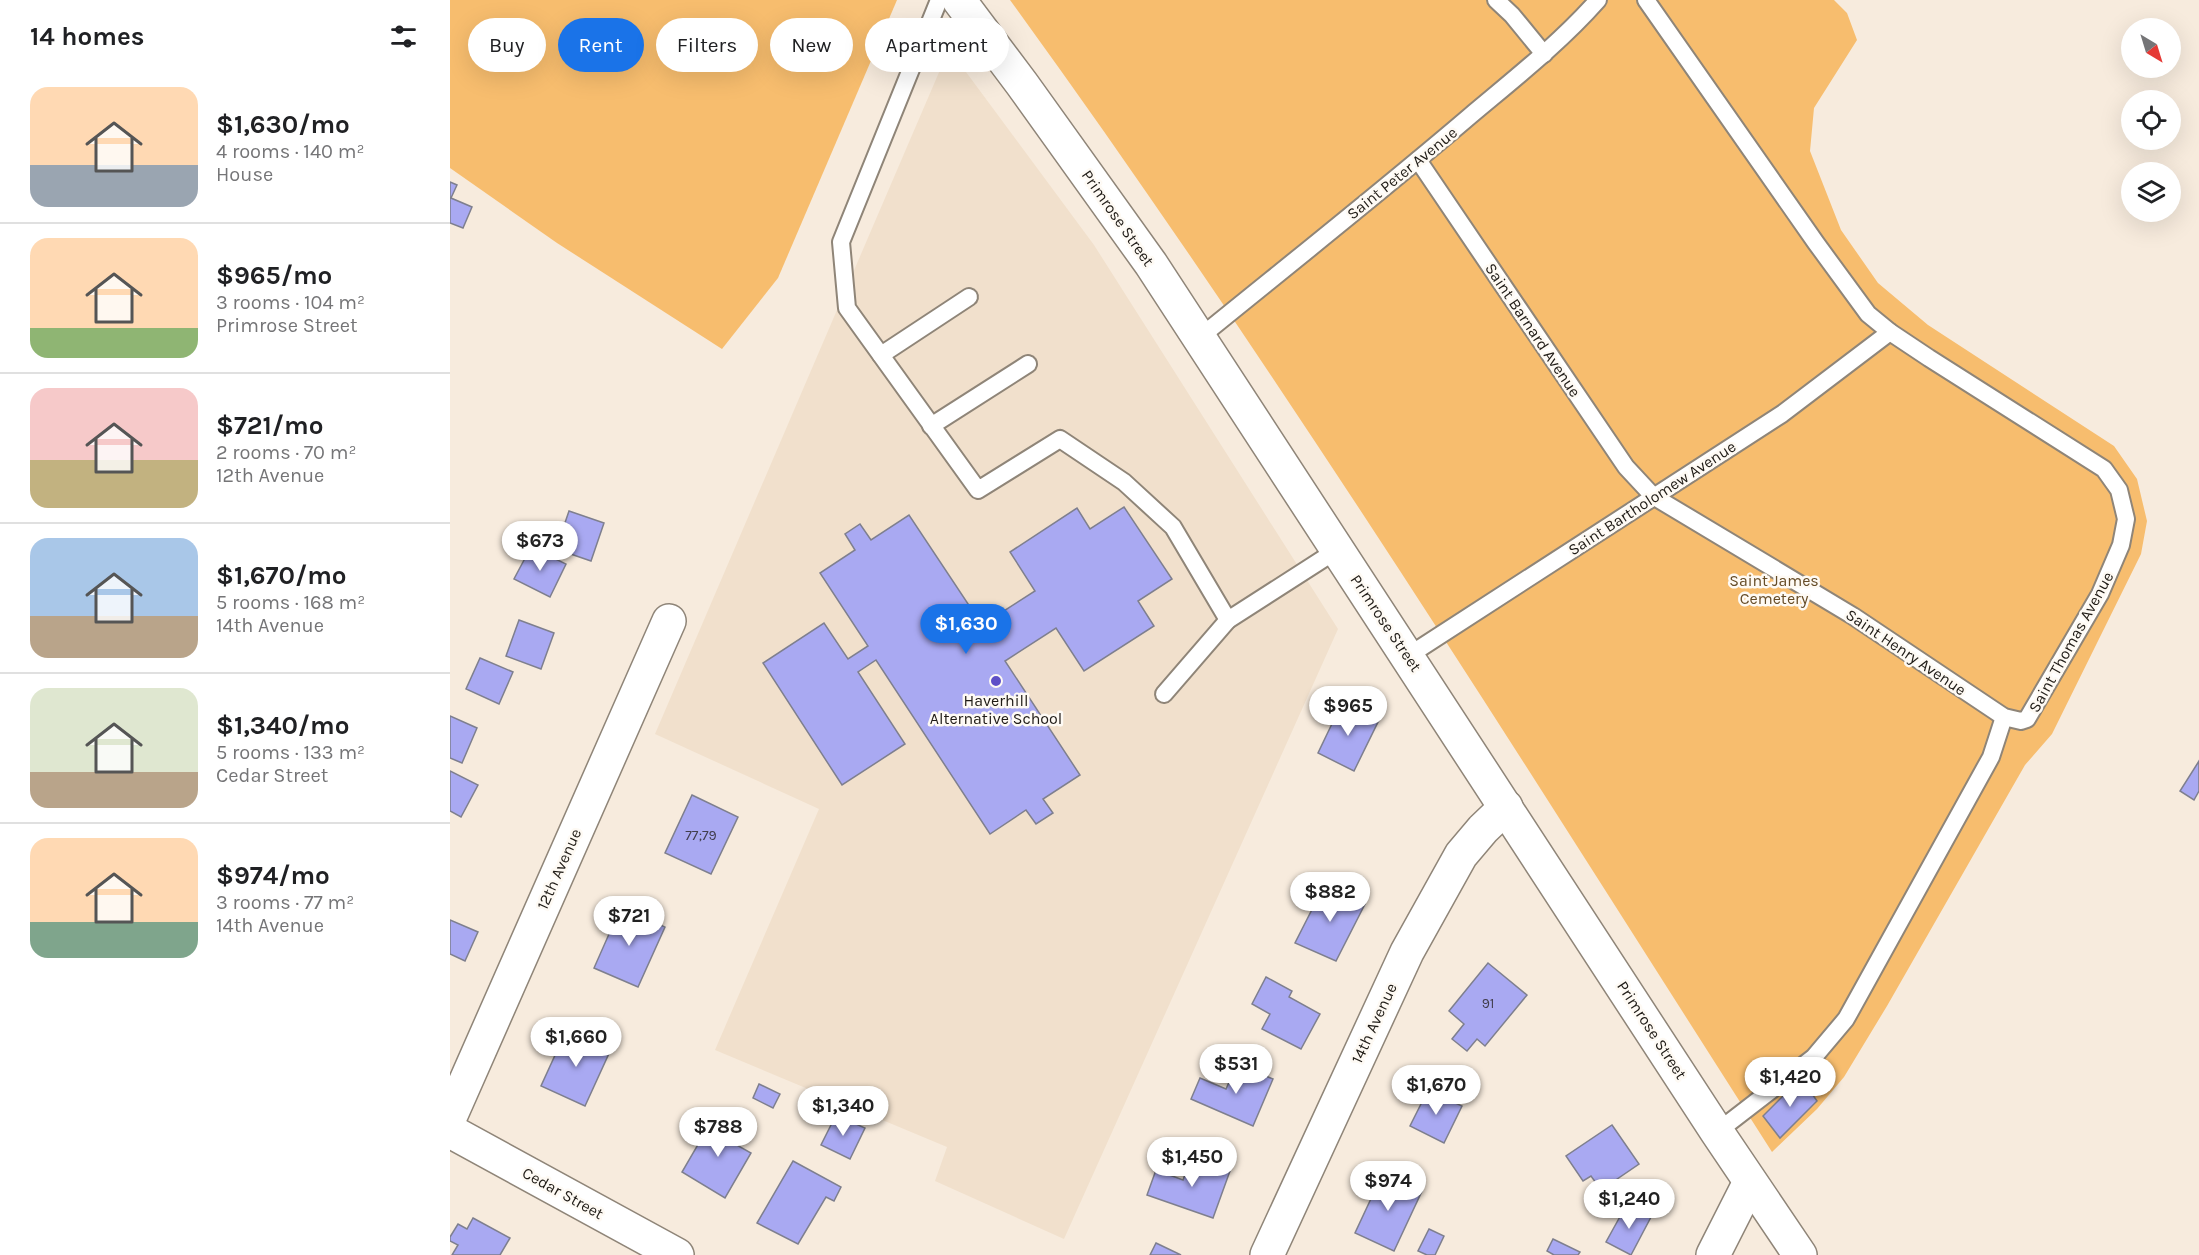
<!DOCTYPE html>
<html lang="en">
<head>
<meta charset="utf-8">
<style>
  :root { --surface:#fff; --page:#f6f6f6; --text:#202124; --muted:#757577; --line:#e0e0e0; --accent:#1a73e8 }
  body { margin:0; font-family:Karla,sans-serif; background:var(--page); color:var(--text); height:100vh; display:flex; flex-direction:column; font-size:22px; white-space:nowrap }
  * { box-sizing:border-box; margin:0 }
  p { font-size:20px; color:var(--muted) }
  .icon { flex:none; width:33px; height:33px; fill:none; stroke:currentColor; stroke-width:2; stroke-linecap:round; stroke-linejoin:round }
  .map { position:relative; flex:1; overflow:hidden }
  .side { display:flex; flex-direction:column; background:var(--surface); width:450px }
  .side>* { flex:none }
  .top-card { position:absolute; left:18px; top:18px; width:570px; height:54px; display:flex; gap:12px }
  .needle { width:39px; rotate:142deg }
  .buttons { position:absolute; left:1671px; top:18px; display:grid; gap:12px }
  .buttons a { display:grid; place-items:center; width:60px; height:60px; border-radius:50%; background:var(--surface); box-shadow:0 6px 24px #0002; font-size:30px }
  .price { position:absolute; translate:-50% -51px; padding:0 14px; border-radius:21px; background:#fff; color:#222; font-size:20px; line-height:39px; filter:drop-shadow(0 2px 3px #0008) }
  .price::after { content:''; position:absolute; left:50%; top:36px; width:18px; height:14px; margin-left:-9px; background:inherit; clip-path:polygon(0 0,100% 0,50% 100%) }
  .price.on { background:var(--accent); color:#fff }
  ul { padding:0; list-style:none }
  li { display:flex; align-items:center; gap:18px; height:150px; padding:0 30px }
  li+li { border-top:2px solid var(--line) }
  li span { display:grid; place-items:center; flex:none; width:168px; height:120px; border-radius:18px; color:#555 }
  li>.icon { margin-inline-start:auto }
  span .icon { width:72px; height:72px; fill:#fffc; stroke-width:1 }
  li b { font-size:26px }
  h2 { display:flex; justify-content:space-between; align-items:center; height:72px; padding:0 30px; font-size:26px }
  .pill { padding:0 21px; border-radius:27px; background:var(--surface); box-shadow:0 6px 24px #0002; font-size:21px; line-height:54px }
  .pill.on { background:var(--accent); color:#fff }
  main { display:flex; flex:1; min-height:0 }
  .map>svg:first-child { display:block }
  .built { fill:#f1e0cc }
  .green { fill:#f7bd6e }
  .building { fill:#a9a9f2; stroke:#7e7f8e; stroke-width:1.5 }
  .lines { fill:none; stroke-linecap:round; stroke-linejoin:round }
  .lane-casing { stroke:#8f8578; stroke-width:20 }
  .street-casing { stroke:#8f8578; stroke-width:36 }
  .secondary-casing { stroke:#8f8578; stroke-width:36 }
  .lane { stroke:#fff; stroke-width:16 }
  .street { stroke:#fff; stroke-width:33 }
  .secondary { stroke:#fff; stroke-width:33 }
  .poi-dot { fill:#5e4fc7; stroke:#fefaf4; stroke-width:2 }
  .labels { text-anchor:middle; dominant-baseline:central; stroke-width:5; stroke-linejoin:round; paint-order:stroke }
  .number-label { font-size:14px; fill:#423e4d }
  .street-label { font-size:16px; fill:#1f1b16; stroke:#fefaf4 }
  .park-label { font-size:16px; fill:#664c27; stroke:#fefaf4 }
  .poi-label { font-size:16px; fill:#1f1b16; stroke:#fefaf4 }
</style>
</head>
<body>
<main>
<section class="side">
<h2>14 homes<svg class="icon" aria-label="filters" viewBox="0 0 24 24"><path d="M4 7h16M4 17h16"/><circle cx="9" cy="7" r="2"/><circle cx="15" cy="17" r="2"/></svg></h2>
<ul>
<li><span style="background:linear-gradient(#ffd9b3 65%,#9aa5b1 0)"><svg class="icon" aria-label="home" viewBox="0 0 24 24"><path d="M3 11l9-7 9 7M6 9v11h12V9"/></svg></span><div><b>$1,630/mo</b><p>4 rooms · 140 m²</p><p>House</p></div></li>
<li><span style="background:linear-gradient(#ffd9b3 75%,#8fb573 0)"><svg class="icon" aria-label="home" viewBox="0 0 24 24"><path d="M3 11l9-7 9 7M6 9v11h12V9"/></svg></span><div><b>$965/mo</b><p>3 rooms · 104 m²</p><p>Primrose Street</p></div></li>
<li><span style="background:linear-gradient(#f6c9c9 60%,#c2b280 0)"><svg class="icon" aria-label="home" viewBox="0 0 24 24"><path d="M3 11l9-7 9 7M6 9v11h12V9"/></svg></span><div><b>$721/mo</b><p>2 rooms · 70 m²</p><p>12th Avenue</p></div></li>
<li><span style="background:linear-gradient(#a9c7e8 65%,#b9a48a 0)"><svg class="icon" aria-label="home" viewBox="0 0 24 24"><path d="M3 11l9-7 9 7M6 9v11h12V9"/></svg></span><div><b>$1,670/mo</b><p>5 rooms · 168 m²</p><p>14th Avenue</p></div></li>
<li><span style="background:linear-gradient(#dfe7d0 70%,#b9a48a 0)"><svg class="icon" aria-label="home" viewBox="0 0 24 24"><path d="M3 11l9-7 9 7M6 9v11h12V9"/></svg></span><div><b>$1,340/mo</b><p>5 rooms · 133 m²</p><p>Cedar Street</p></div></li>
<li><span style="background:linear-gradient(#ffd9b3 70%,#7fa58c 0)"><svg class="icon" aria-label="home" viewBox="0 0 24 24"><path d="M3 11l9-7 9 7M6 9v11h12V9"/></svg></span><div><b>$974/mo</b><p>3 rooms · 77 m²</p><p>14th Avenue</p></div></li>
</ul>
</section>
<div class="map">
<svg width="1749" height="1255" viewBox="0 0 1749 1255">
  <rect width="100%" height="100%" fill="#f7ebdd"/>
  <polygon class="built" points="499,49 644,245 888,629 614,1239 485,1181 497,1147 265,1050 369,809 205,734"/>
  <g class="green">
    <polygon points="0,0 447,0 328,278 272,349 107,243 0,168"/>
    <path d="M 560,0 L 1384,0 L 1397,13 L 1407,40 L 1364,108 L 1360,151 L 1391,230 L 1428,283 L 1478,325 L 1664,446 L 1687,479 L 1697,521 L 1691,554 L 1602,734 L 1575,765 L 1437,1006 L 1394,1077 L 1367,1109 L 1322,1152 C 1074,764 831,373 560,0 Z"/>
  </g>
  <g class="building">
    <polygon points="0,182 7,185 1,198 22,207 13,228 0,223"/>
    <polygon points="674,507 722,579 688,601 704,626 634,671 606,628 555,661 630,775 593,799 603,813 586,824 576,810 540,834 426,660 408,672 455,744 392,785 313,663 374,623 398,659 418,646 370,573 405,550 395,534 410,524 421,540 459,515 532,625 585,591 560,552 627,508 640,529"/>
    <polygon points="119,511 154,523 141,561 106,549"/>
    <polygon points="81,547 116,564 100,597 64,579"/>
    <polygon points="69,620 104,633 91,669 56,656"/>
    <polygon points="30,658 63,672 49,704 16,689"/>
    <polygon points="892,703 929,720 904,771 868,753"/>
    <polygon points="0,716 27,728 12,763 0,758"/>
    <polygon points="1749,761 1749,791 1744,800 1730,791"/>
    <polygon points="0,771 28,785 11,817 0,811"/>
    <polygon points="242,795 288,817 261,874 215,853"/>
    <polygon points="875,884 915,904 886,961 845,943"/>
    <polygon points="171,907 215,927 188,987 144,968"/>
    <polygon points="0,920 28,932 15,961 0,954"/>
    <polygon points="1038,963 1077,995 1035,1046 1027,1039 1017,1051 1002,1039 1014,1024 999,1011"/>
    <polygon points="816,977 842,991 839,997 870,1014 851,1049 812,1029 820,1014 802,1004"/>
    <polygon points="117,1029 161,1049 135,1106 91,1086"/>
    <polygon points="787,1064 823,1079 803,1126 741,1099 750,1078 776,1089"/>
    <polygon points="1351,1078 1367,1101 1330,1138 1313,1116"/>
    <polygon points="309,1084 330,1094 323,1108 303,1098"/>
    <polygon points="978,1090 1012,1106 994,1143 960,1126"/>
    <polygon points="274,1111 288,1120 276,1139 301,1153 275,1198 232,1172 257,1129 262,1132"/>
    <polygon points="386,1115 415,1128 400,1159 371,1145"/>
    <polygon points="1162,1125 1189,1164 1151,1190 1141,1176 1133,1181 1116,1156"/>
    <polygon points="741,1157 780,1171 763,1218 697,1195 706,1170 733,1180"/>
    <polygon points="343,1161 391,1187 384,1201 376,1197 348,1244 307,1223"/>
    <polygon points="933,1173 972,1191 944,1251 905,1233"/>
    <polygon points="1177,1204 1201,1217 1181,1255 1156,1242"/>
    <polygon points="23,1218 60,1238 50,1255 2,1255 8,1245 0,1241 0,1237 8,1224 17,1229"/>
    <polygon points="979,1229 994,1236 985,1255 977,1255 968,1251"/>
    <polygon points="1103,1239 1130,1252 1128,1255 1104,1255 1097,1251"/>
    <polygon points="706,1243 731,1255 700,1255"/>
  </g>
  <g class="lines">
    <defs>
      <g id="lane">
        <polyline points="489,0 391,242 397,308 528,490 610,439 674,482 723,527 778,620 887,550"/>
        <polyline points="1046,0 1062,15 1094,54"/>
        <polyline points="968,160 1176,467 1203,496 1403,616 1554,717 1571,721 1577,719 1650,594 1671,545 1676,519 1669,490 1654,469 1479,358 1440,332 1418,314 1366,243 1196,0"/>
        <path d="M 749,338 C 840,264 931,192 1020,116 C 1064,79 1110,43 1148,0"/>
        <polyline points="431,355 519,297"/>
        <polyline points="481,426 578,364"/>
        <polyline points="958,656 1332,414 1440,332"/>
        <polyline points="714,694 778,620"/>
        <polyline points="1267,1132 1364,1057 1396,1019 1541,757 1554,717"/>
      </g>
      <g id="street">
        <polyline points="0,1117 219,621"/>
        <polyline points="0,1131 227,1255"/>
        <polyline points="817,1255 957,952 1011,855 1033,829 1056,807"/>
        <polyline points="1263,1255 1300,1182"/>
      </g>
      <polyline id="secondary" points="509,0 572,84 701,264 1267,1132 1350,1255"/>
    </defs>
    <use href="#lane" class="lane-casing"/>
    <use href="#street" class="street-casing"/>
    <use href="#secondary" class="secondary-casing"/>
    <use href="#lane" class="lane"/>
    <use href="#street" class="street"/>
    <use href="#secondary" class="secondary"/>
  </g>
  <circle class="poi-dot" cx="546" cy="681" r="6"/>
  <g class="labels">
    <g class="number-label">
      <text x="251" y="835">77;79</text>
      <text x="1038" y="1003">91</text>
    </g>
    <g class="street-label">
      <text transform="translate(952 173) rotate(-39)">Saint Peter Avenue</text>
      <text transform="translate(668 218) rotate(55)">Primrose Street</text>
      <text transform="translate(1083 330) rotate(56)">Saint Barnard Avenue</text>
      <text transform="translate(1202 498) rotate(-33)">Saint Bartholomew Avenue</text>
      <text transform="translate(936 623) rotate(56)">Primrose Street</text>
      <text transform="translate(1621 642) rotate(-61)">Saint Thomas Avenue</text>
      <text transform="translate(1456 652) rotate(34)">Saint Henry Avenue</text>
      <text transform="translate(109 869) rotate(-66)">12th Avenue</text>
      <text transform="translate(924 1023) rotate(-65)">14th Avenue</text>
      <text transform="translate(1202 1030) rotate(57)">Primrose Street</text>
      <text transform="translate(113 1193) rotate(29)">Cedar Street</text>
    </g>
    <g class="park-label">
      <text x="1324" y="580">Saint James<tspan x="1324" dy="18">Cemetery</tspan></text>
    </g>
    <g class="poi-label">
      <text x="546" y="700">Haverhill<tspan x="546" dy="18">Alternative School</tspan></text>
    </g>
  </g>
</svg>
<div class="buttons">
<a><svg class="needle" viewBox="-14 -14 28 28"><path d="M0-13l5 13h-10z" fill="#e53935"/><path d="M0 13l5-13h-10z" fill="#757577"/></svg></a>
<a><svg class="icon" aria-label="locate" viewBox="0 0 24 24"><circle cx="12" cy="12" r="6"/><path d="M12 2v4M12 18v4M2 12h4M18 12h4"/></svg></a>
<a><svg class="icon" aria-label="layers" viewBox="0 0 24 24"><path d="M12 4l9 5-9 5-9-5zM3 14l9 5 9-5"/></svg></a>
</div>
<b class="price" style="left:90px;top:572px">$673</b>
<b class="price on" style="left:516px;top:655px">$1,630</b>
<b class="price" style="left:898px;top:737px">$965</b>
<b class="price" style="left:880px;top:923px">$882</b>
<b class="price" style="left:179px;top:947px">$721</b>
<b class="price" style="left:126px;top:1068px">$1,660</b>
<b class="price" style="left:786px;top:1095px">$531</b>
<b class="price" style="left:1340px;top:1108px">$1,420</b>
<b class="price" style="left:986px;top:1116px">$1,670</b>
<b class="price" style="left:393px;top:1137px">$1,340</b>
<b class="price" style="left:268px;top:1158px">$788</b>
<b class="price" style="left:742px;top:1188px">$1,450</b>
<b class="price" style="left:938px;top:1212px">$974</b>
<b class="price" style="left:1179px;top:1230px">$1,240</b>
<div class="top-card">
<a class="pill">Buy</a>
<a class="pill on">Rent</a>
<a class="pill">Filters</a>
<a class="pill">New</a>
<a class="pill">Apartment</a>
</div>
</div>
</main>
</body>
</html>
